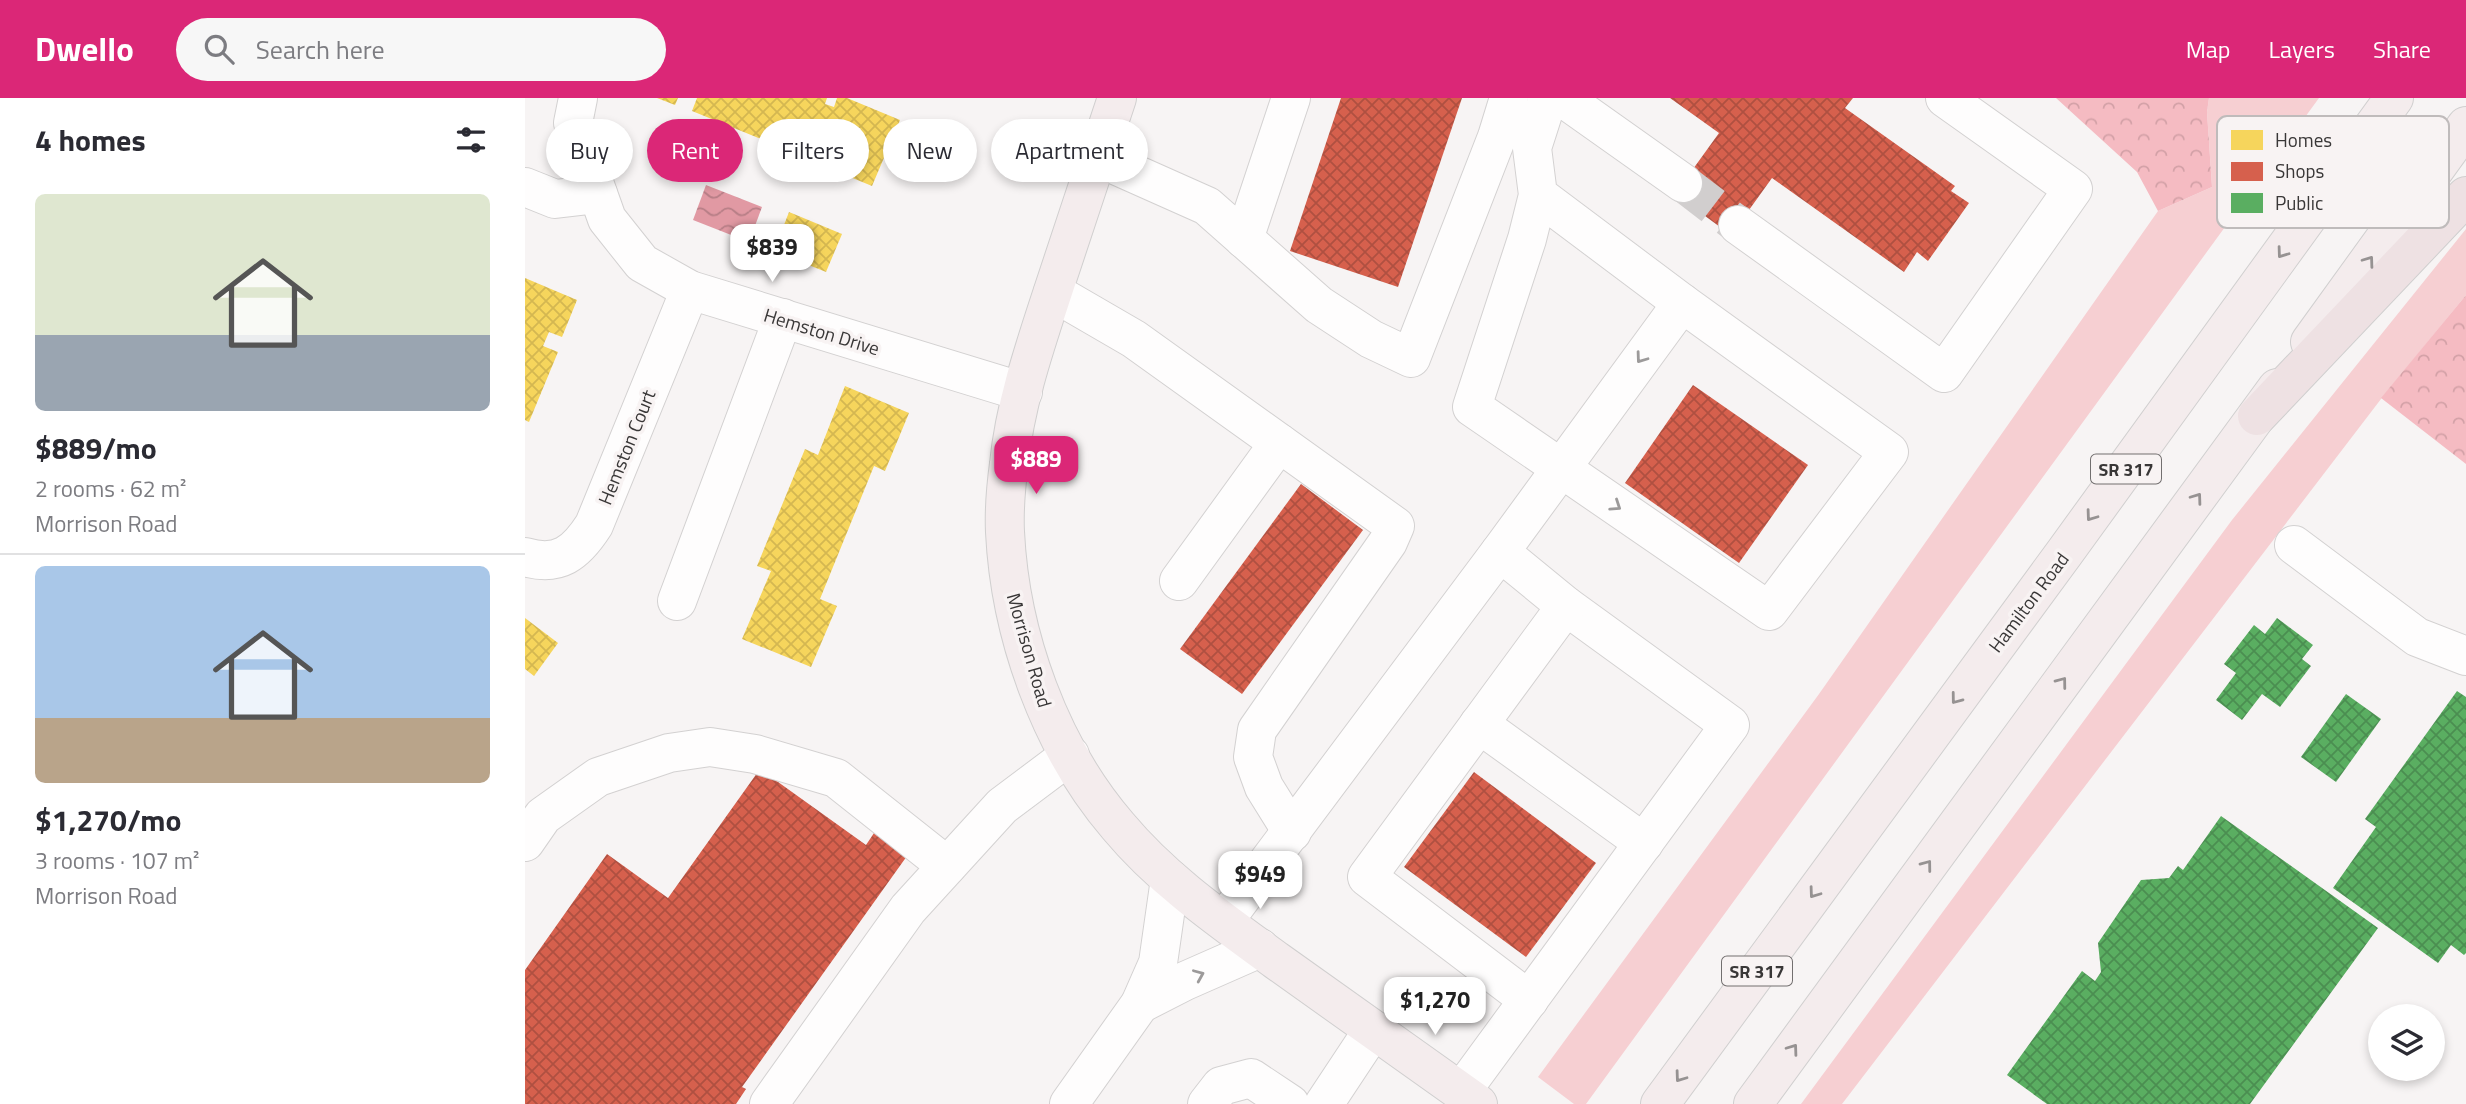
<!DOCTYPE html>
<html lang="en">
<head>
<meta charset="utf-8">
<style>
  :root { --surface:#fff; --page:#f7f7f7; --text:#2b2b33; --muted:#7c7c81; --line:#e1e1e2; --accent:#db2777 }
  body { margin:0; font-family:"Titillium Web",sans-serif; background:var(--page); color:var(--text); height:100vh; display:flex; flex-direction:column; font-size:26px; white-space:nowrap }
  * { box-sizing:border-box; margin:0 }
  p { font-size:23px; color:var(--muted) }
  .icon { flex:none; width:38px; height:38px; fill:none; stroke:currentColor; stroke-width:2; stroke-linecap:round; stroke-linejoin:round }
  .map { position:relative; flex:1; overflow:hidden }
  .side { display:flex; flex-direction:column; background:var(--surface); width:525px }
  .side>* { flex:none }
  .top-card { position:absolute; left:21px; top:21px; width:665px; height:63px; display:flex; gap:14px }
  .tools { position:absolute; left:1843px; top:906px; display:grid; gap:14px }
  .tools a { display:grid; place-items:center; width:77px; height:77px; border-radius:50%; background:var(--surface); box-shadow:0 4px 10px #0003; font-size:35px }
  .price { position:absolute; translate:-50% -60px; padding:0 16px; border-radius:14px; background:#fff; color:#222; font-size:23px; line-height:46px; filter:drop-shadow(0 2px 4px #0008) }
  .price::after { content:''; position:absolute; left:50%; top:42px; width:21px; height:16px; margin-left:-10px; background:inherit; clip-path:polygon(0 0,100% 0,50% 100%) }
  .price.selected { background:var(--accent); color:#fff }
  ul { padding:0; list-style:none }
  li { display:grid; align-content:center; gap:14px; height:371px; padding:0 35px }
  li+li { border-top:2px solid var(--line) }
  li span { display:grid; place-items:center; height:217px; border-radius:10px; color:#555 }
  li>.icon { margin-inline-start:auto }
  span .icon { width:126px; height:126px; fill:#fffc; stroke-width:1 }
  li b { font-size:30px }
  h2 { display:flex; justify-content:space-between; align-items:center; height:84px; padding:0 35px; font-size:30px }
  .pill { padding:0 24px; border-radius:32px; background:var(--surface); box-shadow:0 4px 10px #0003; font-size:24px; line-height:63px }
  .pill.selected { background:var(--accent); color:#fff }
  header { display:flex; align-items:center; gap:42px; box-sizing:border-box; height:98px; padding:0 35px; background:var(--accent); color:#fff }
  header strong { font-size:33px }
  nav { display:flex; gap:38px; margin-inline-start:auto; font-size:24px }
  .search { width:490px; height:63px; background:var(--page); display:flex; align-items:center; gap:18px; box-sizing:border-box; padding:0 24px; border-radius:38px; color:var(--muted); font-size:26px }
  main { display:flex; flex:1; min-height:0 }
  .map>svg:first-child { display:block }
  .green { fill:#f6cfd2 }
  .forest { fill:url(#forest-crowns) }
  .water { fill:url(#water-waves) }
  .homes { fill:url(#homes-cross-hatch) }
  .shops { fill:url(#shops-cross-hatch) }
  .public { fill:url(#public-cross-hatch) }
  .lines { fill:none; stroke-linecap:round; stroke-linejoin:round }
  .minor-tunnel { stroke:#d1cece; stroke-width:38; stroke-dasharray:38 19; stroke-linecap:butt }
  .minor-casing { stroke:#d3d1d1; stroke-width:40 }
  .major-casing { stroke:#d0cfcf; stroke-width:40 }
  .highway-casing { stroke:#d0cfcf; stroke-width:40 }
  .minor { stroke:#fefdfd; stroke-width:38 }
  .major { stroke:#f4eced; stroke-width:38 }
  .highway { stroke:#eee1e3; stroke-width:38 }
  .oneway { stroke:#969292 }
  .oneway2 { stroke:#9c9a9a }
  .labels { text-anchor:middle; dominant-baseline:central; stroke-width:7; stroke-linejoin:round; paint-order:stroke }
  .shield { fill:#f8f3f3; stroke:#726f6f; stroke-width:2 }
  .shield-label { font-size:18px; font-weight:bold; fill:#393737 }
  .street-label { font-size:19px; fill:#393737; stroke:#f8f3f3 }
  .key { fill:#f8f3f3; stroke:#bfbbbb; stroke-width:2 }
  .key-label { font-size:19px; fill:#393737 }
</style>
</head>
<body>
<header>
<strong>Dwello</strong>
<div class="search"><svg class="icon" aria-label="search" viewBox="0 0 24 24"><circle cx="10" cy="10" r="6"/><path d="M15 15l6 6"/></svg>Search here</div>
<nav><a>Map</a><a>Layers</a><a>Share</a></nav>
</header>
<main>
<section class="side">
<h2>4 homes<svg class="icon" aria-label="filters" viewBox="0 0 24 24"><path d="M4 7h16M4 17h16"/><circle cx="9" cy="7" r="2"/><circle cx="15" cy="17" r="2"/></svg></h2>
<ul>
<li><span style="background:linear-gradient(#dfe7d0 65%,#9aa5b1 0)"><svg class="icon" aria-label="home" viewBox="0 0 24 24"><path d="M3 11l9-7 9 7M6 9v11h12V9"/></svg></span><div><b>$889/mo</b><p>2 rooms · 62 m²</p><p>Morrison Road</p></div></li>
<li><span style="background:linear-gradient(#a9c7e8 70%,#b9a48a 0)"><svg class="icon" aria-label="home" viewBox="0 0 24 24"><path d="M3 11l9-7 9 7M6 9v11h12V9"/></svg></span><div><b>$1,270/mo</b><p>3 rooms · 107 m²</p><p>Morrison Road</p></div></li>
</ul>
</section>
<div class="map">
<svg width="1941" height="1006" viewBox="0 0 1941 1006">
  <defs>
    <pattern id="forest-crowns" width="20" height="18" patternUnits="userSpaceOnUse" patternTransform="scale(1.75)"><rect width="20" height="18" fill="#f5bbc2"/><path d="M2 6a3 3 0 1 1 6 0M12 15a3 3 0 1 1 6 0" fill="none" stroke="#d3a1a7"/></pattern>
    <pattern id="water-waves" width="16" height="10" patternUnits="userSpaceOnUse" patternTransform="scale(1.75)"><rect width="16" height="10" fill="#e199a3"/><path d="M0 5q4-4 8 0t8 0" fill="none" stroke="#b77e86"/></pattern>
    <pattern id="homes-cross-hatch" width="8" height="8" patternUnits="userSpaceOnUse" patternTransform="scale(1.75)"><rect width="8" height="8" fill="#f6d55c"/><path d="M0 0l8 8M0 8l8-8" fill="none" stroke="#d4b751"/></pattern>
    <pattern id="shops-cross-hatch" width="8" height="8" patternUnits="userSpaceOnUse" patternTransform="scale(1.75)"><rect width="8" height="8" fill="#d6604d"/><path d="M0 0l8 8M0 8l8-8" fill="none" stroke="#af5041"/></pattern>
    <pattern id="public-cross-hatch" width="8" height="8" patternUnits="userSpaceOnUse" patternTransform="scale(1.75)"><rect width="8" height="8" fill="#5aae61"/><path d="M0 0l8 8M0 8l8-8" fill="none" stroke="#4b8e51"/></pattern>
  </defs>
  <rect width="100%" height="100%" fill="#f7f4f4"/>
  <g class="green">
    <polygon points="1684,0 1794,0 1061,1006 1049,1006 1013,979 1294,596 1633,113 1687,89 1682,14"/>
    <polygon points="1941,131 1941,197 1856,301 1317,1006 1276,1006 1707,422"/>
  </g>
  <g class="forest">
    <polygon points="1531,0 1684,0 1682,14 1687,89 1633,113 1612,74"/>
    <polygon points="1941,197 1941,366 1856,300"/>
  </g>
  <polygon class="water" points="181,87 237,109 224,144 168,122"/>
  <g class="homes">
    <polygon points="132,0 153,0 150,7"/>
    <polygon points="172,0 302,0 300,6 309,9 312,0 322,0 375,22 347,88 291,65 296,52 285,48 280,59 167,13"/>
    <polygon points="264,114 317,136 301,174 249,153"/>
    <polygon points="0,180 52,202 37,239 24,234 18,248 33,254 4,324 0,322"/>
    <polygon points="320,288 384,315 360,373 349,368 295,501 312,508 286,569 217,541 246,473 232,468 280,351 293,357"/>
    <polygon points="0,520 33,545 9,578 0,571"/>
  </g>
  <g class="shops">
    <polygon points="816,0 937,0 873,189 765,153"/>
    <polygon points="1145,0 1328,0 1320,10 1430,88 1426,93 1444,105 1403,163 1392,154 1379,174 1247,80 1206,137 1150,96 1194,35"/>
    <polygon points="1168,287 1283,367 1214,465 1100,385"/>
    <polygon points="776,386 838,432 717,596 655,551"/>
    <polygon points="235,671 341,747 349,735 382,758 217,989 221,991 211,1006 0,1006 0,872 82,756 143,800"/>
    <polygon points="949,674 1071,765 1001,859 879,769"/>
  </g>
  <g class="public">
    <polygon points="1752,520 1788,547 1777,561 1786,568 1755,609 1737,596 1717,622 1691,602 1711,575 1699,566 1729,527 1740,536"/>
    <polygon points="1932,593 1941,599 1941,855 1939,857 1926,847 1913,865 1808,790 1851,729 1840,721"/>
    <polygon points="1821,596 1856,621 1811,684 1776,659"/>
    <polygon points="1696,718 1853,830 1725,1006 1522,1006 1482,977 1557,873 1570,883 1576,874 1573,845 1616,782 1644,780 1653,768 1658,772"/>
  </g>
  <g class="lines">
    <polyline class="minor-tunnel" points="1158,85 1213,127"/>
    <defs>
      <g id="minor">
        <polyline points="53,0 48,25 82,121 117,165 165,192 498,294"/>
        <polyline points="1038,0 1158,85"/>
        <polyline points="572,59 682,108 794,207 846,241 886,260 972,39 984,0"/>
        <polyline points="0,89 30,101 73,96"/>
        <polyline points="1013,97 1157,205 1364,354 1244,513 947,309 1002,141 1013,97 1007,50 1023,0"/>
        <polyline points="1213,127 1419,275 1548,91 1420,0"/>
        <polyline points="719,141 766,0"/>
        <polyline points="528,194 609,241 870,428 863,444 732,632 728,659 739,689 767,734"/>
        <polyline points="1769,447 1892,539 1941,558"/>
        <polyline points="975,454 1157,205"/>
        <path d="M 0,459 C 34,469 51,455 69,427 L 165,192"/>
        <polyline points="654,483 754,345"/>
        <polyline points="152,503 258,220"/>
        <polyline points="954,626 1119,745"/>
        <polyline points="0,744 18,718 73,679 144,655 185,649 230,656 311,680 422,768"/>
        <polyline points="699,823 975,454 1041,508 1205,627 936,994"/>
        <polyline points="1004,902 842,779 1041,508"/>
        <polyline points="615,906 660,883 735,850"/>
        <polyline points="244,1006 383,811 477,708 545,657"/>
        <polyline points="544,1006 615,906 633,865 645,781"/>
        <polyline points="682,1006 696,988 726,980 765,1006"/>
        <polyline points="799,1006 848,932"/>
      </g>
      <g id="major">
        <path d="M 592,0 C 571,62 551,125 530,187 C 511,245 490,305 484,366 C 481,388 479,412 480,434 C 485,537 525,649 593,728 C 638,782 696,822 752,863 C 819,911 886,959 953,1006"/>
        <polyline points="1785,244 1941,28"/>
        <polyline points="1135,1006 1540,454 1869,0"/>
        <polyline points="1228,1006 1752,290"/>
      </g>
      <polyline id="highway" points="1732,318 1941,98"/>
    </defs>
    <use href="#minor" class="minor-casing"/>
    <use href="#major" class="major-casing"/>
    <use href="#highway" class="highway-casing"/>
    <use href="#minor" class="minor"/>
    <use href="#major" class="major"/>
    <use href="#highway" class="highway"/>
  </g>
  <defs><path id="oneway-chevron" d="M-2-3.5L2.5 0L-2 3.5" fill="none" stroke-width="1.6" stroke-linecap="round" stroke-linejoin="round" transform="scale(1.75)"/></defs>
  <g class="oneway">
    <use href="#oneway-chevron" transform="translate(1757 155) rotate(126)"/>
    <use href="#oneway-chevron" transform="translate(1844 163) rotate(-54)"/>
    <use href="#oneway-chevron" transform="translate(1672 400) rotate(-54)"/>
    <use href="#oneway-chevron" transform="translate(1566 418) rotate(126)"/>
    <use href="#oneway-chevron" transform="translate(1537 584) rotate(-53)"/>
    <use href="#oneway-chevron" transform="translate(1431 601) rotate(127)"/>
    <use href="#oneway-chevron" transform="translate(1402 767) rotate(-53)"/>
    <use href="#oneway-chevron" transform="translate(1289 795) rotate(126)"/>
    <use href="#oneway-chevron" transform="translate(1268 951) rotate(-54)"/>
    <use href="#oneway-chevron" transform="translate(1155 979) rotate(126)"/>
  </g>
  <g class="oneway2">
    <use href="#oneway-chevron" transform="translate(1116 260) rotate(126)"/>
    <use href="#oneway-chevron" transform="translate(1091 408) rotate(34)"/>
    <use href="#oneway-chevron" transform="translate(674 877) rotate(-23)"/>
  </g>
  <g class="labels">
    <g class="shield">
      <rect x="1566" y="356.5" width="70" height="29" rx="5"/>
      <rect x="1197" y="858.5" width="70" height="29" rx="5"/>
    </g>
    <g class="shield-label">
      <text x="1601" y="371">SR 317</text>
      <text x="1232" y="873">SR 317</text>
    </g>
    <g class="street-label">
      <text transform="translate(297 233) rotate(17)">Hemston Drive</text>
      <text transform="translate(101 349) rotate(-68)">Hemston Court</text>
      <text transform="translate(1503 504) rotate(-53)">Hamilton Road</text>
      <text transform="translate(505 552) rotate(74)">Morrison Road</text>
    </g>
  </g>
  <rect x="1692" y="18" width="232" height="112" rx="10" class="key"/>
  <rect x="1706" y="32" width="32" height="20" fill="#f6d55c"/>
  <rect x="1706" y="64" width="32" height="19" fill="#d6604d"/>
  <rect x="1706" y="95" width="32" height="20" fill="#5aae61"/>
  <g class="key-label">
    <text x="1750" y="49">Homes</text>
    <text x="1750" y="80">Shops</text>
    <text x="1750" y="112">Public</text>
  </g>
</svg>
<div class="tools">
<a><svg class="icon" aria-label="layers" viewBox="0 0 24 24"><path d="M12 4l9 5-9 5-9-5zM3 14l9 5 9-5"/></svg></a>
</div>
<b class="price" style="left:247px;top:186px">$839</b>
<b class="price selected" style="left:511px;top:398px">$889</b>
<b class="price" style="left:735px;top:813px">$949</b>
<b class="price" style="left:910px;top:939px">$1,270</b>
<div class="top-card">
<a class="pill">Buy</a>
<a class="pill selected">Rent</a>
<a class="pill">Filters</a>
<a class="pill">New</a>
<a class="pill">Apartment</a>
</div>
</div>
</main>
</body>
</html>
